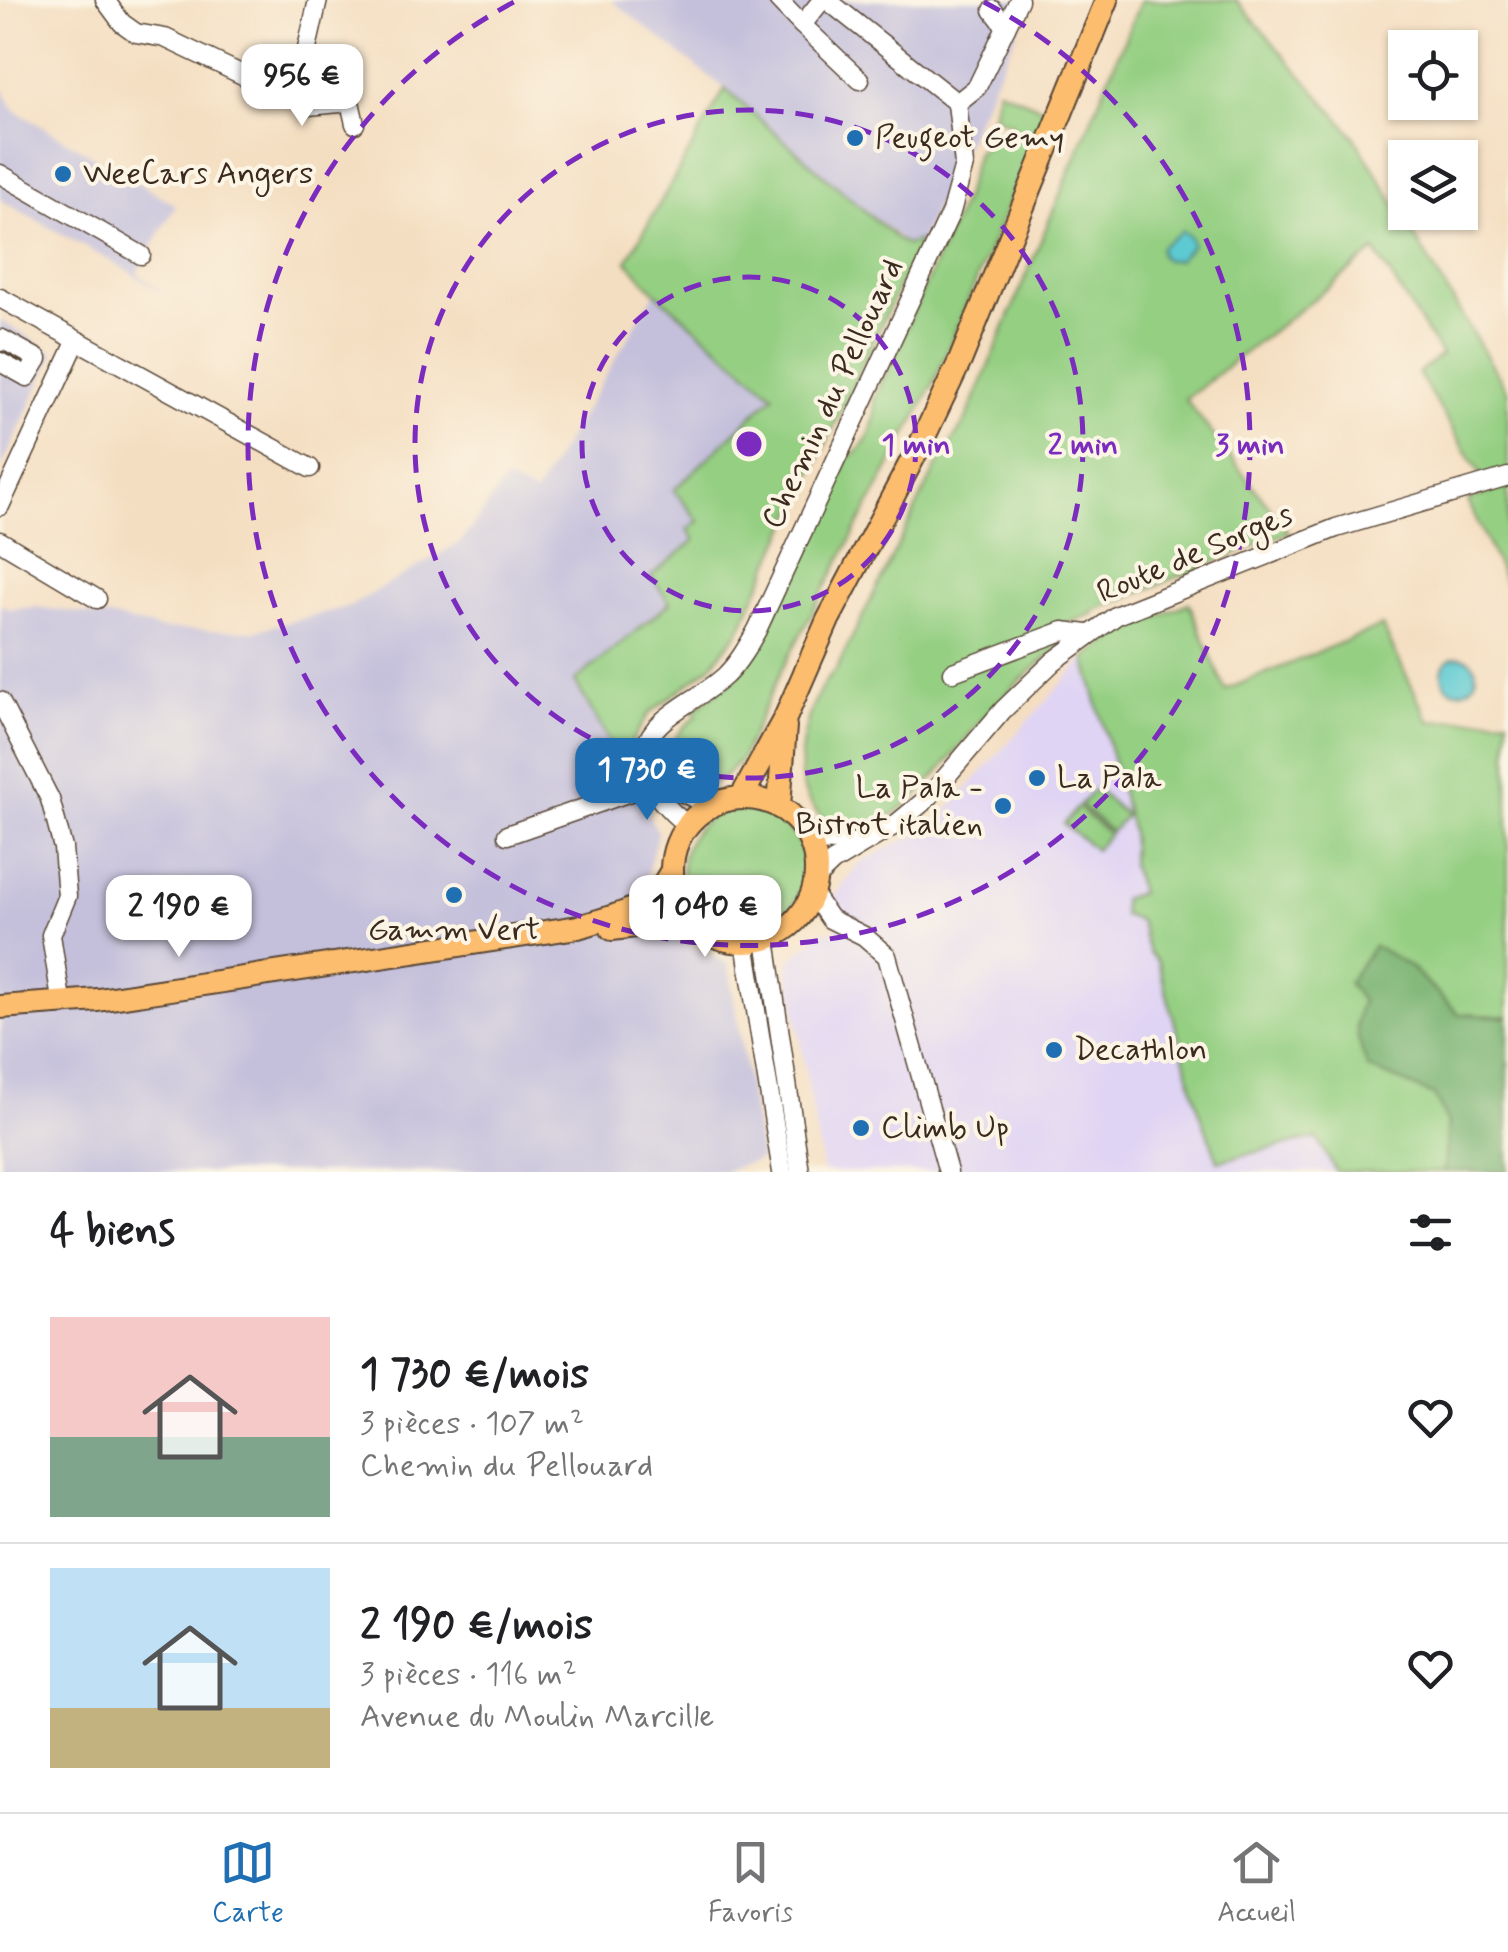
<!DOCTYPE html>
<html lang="fr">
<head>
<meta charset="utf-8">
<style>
  :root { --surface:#fff; --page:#f2f2f2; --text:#202124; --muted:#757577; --line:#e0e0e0; --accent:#1f6fb2 }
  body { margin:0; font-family:Mynerve,sans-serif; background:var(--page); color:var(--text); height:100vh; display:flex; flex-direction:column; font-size:38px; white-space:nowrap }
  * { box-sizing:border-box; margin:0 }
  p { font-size:32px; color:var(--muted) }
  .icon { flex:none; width:55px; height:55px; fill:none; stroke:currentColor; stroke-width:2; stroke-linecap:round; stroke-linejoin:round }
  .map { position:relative; height:1172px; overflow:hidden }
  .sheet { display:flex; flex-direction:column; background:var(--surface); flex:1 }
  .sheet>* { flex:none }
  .fabs { position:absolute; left:1388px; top:30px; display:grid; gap:20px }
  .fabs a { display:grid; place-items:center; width:90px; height:90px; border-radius:0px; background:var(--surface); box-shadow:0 2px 8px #0004; font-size:50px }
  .price { position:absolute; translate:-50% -85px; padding:0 22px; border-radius:20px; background:#fff; color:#222; font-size:32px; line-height:65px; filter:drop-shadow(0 2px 5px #0008) }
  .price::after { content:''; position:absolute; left:50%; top:60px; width:30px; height:22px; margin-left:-15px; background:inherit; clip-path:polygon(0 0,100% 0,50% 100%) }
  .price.current { background:var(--accent); color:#fff }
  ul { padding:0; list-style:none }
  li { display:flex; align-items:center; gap:30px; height:250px; padding:0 50px }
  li+li { border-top:2px solid var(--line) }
  li span { display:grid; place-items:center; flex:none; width:280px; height:200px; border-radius:0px; color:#555 }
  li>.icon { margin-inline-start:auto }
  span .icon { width:120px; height:120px; fill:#fffc; stroke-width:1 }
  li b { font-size:42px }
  h2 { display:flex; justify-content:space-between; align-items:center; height:120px; padding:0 50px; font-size:42px }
  .tab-bar { display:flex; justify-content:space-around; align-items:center; height:140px; border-top:2px solid var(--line); background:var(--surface); font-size:28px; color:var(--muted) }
  .tab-bar a { display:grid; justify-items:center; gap:5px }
  .tab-bar .current { color:var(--accent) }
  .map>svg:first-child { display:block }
  .built { fill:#e0d4f4 }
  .industrial { fill:#c4c0db }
  .green { fill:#94cf82; stroke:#687c50; stroke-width:2.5 }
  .forest { fill:#77b270; stroke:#596e47; stroke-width:2.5 }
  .water { fill:#5dcad2; stroke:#4c7a78; stroke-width:2.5 }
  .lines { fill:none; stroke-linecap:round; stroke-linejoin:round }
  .minor-casing { stroke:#574536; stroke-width:21 }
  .major-casing { stroke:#574536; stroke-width:26 }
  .minor { stroke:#fff; stroke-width:18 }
  .major { stroke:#fcbd6e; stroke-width:22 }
  .ring { fill:none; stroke:#7b2cbf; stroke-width:5; stroke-dasharray:18 12 }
  .poi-dot { fill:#1f6fb2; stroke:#fcf5e5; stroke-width:4 }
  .labels { text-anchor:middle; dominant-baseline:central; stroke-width:8; stroke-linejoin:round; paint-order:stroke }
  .poi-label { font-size:32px; fill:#3b2a1e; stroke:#fcf5e5; text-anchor:start }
  .street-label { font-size:32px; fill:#3b2a1e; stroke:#fcf5e5 }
  .centre { fill:#7b2cbf; stroke:#fcf5e5; stroke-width:5 }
  .ring-label { font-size:30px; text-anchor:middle; font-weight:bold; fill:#7b2cbf; stroke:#fcf5e5; stroke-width:8; stroke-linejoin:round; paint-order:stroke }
</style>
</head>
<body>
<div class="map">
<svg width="1508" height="1172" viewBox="0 0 1508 1172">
  <rect width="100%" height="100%" fill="#fcf5e5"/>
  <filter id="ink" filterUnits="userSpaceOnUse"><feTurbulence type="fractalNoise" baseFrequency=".01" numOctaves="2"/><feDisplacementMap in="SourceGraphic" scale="20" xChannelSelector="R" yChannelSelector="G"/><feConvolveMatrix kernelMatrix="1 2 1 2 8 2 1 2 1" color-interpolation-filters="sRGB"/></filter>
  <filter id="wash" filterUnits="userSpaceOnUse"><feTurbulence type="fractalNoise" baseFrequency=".0048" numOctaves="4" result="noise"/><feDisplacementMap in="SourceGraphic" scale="40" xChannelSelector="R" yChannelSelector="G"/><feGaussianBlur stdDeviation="2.25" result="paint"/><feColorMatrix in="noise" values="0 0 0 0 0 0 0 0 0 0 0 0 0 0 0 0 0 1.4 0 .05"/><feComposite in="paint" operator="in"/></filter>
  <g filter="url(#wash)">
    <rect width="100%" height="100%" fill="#f4dec1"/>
    <polygon class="built" points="1085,658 1132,833 1131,864 1140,894 1139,920 1149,953 1158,962 1198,1107 1219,1161 1318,1137 1336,1172 823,1172 788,968 792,958 826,930 833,934 842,913 833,898 860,863 934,825"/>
    <g class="industrial">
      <polygon points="611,0 1032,0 920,241 907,245 725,89"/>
      <polygon points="0,84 14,110 176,205 137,273 171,299 125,269 0,200"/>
      <polygon points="655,292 775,395 675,490 699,521 696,539 670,602 575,682 658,832 647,874 641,885 664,936 679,938 728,964 761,1159 722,1172 0,1172 0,604 9,609 37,607 115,618 160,629 254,631 351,606 462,541 505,480 535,494"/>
      <polygon points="0,320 54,353 0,471"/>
    </g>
    <g class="green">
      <path d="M 1141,0 L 1236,0 L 1354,136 L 1508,392 L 1508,588 L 1468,501 L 1491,492 L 1418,373 L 1441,355 L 1375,251 L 1185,399 L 1289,532 L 1093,611 L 1093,614 L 946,667 L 949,677 L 1057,640 L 1062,645 C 1036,666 1010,688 988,713 C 945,760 906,833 834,833 C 825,821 812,808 806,795 C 791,762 810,692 836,670 L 938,464 L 966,420 Z"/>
      <polygon points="725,89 897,239 907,245 920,241 739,631 711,666 649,714 633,739 624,768 575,681 670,603 651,576 695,540 688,529 699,521 674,490 774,395 655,292 627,261"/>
      <path d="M 998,89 L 1047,110 L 933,385 L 780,673 L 739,764 L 736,763 C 726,780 714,785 694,785 C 656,767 670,736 697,716 L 694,710 L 736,677 L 760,644 L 847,459 C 868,448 877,423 874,400 L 964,198 L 977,152 L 996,137 L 1006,140 L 1012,124 L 993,116 Z"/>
      <polygon points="1189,603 1225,690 1382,626 1429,721 1508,718 1508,1017 1459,1014 1409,966 1362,1001 1368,1067 1434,1095 1448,1123 1444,1172 1336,1172 1317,1138 1218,1161 1198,1107 1158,962 1149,953 1139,920 1123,915 1122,899 1140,893 1131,864 1132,833 1085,658 1120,633"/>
      <polygon points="1095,789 1126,815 1111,832 1080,805"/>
      <polygon points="1078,807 1109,834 1095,850 1064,824"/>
      <circle cx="743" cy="869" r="61"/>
    </g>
    <path class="forest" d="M 1374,946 L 1409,966 L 1459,1014 L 1508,1017 L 1508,1172 L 1444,1172 L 1448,1123 L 1434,1095 L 1368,1068 C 1359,1044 1351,1025 1362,1001 L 1348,982 Z"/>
    <g class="water">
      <polygon points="1182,231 1190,237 1192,245 1178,260 1165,260 1160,255 1160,247"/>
      <circle cx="1459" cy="674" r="17"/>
    </g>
  </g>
  <g filter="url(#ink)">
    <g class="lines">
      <defs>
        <g id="minor">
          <polyline points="105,0 122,23 136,33 165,38 249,78 297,93 318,0"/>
          <polyline points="778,0 802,25"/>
          <polyline points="822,0 802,25 860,80"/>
          <polyline points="827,0 957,103"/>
          <polyline points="993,10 1006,27"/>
          <polyline points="297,93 308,106 350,102 355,124"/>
          <polyline points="957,103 977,87 1019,0"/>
          <polyline points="0,174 141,255"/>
          <polyline points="0,298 310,468"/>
          <polyline points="0,342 2,339 38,359 27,377 0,362"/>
          <polyline points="0,506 76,342"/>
          <polyline points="0,541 97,599"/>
          <polyline points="953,672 1063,631 1087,634"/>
          <polyline points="0,701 50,799 63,848 67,896 51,935 61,1000"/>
          <path d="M 687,825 C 655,800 622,757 663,721 C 682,704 707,693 726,675 C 739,662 748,646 757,630 L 951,212 L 964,165 L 957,103"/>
          <polyline points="507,835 650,785 669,786 710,806"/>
          <polyline points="810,841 863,843"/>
          <polyline points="815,879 833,862 895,825 928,798 1003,710 1054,661 1117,615 1336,528 1508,477"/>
          <polyline points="812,893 830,919 864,936 887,956 948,1172"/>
          <polyline points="766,939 800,1172"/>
          <polyline points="745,942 782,1172"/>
        </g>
        <g id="major">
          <polyline points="741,798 786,716 828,620 921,443 960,361 1107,0"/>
          <circle cx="744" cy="870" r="72"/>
          <polyline points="779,807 785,726"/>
          <polyline points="612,929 691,919"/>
          <path d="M 0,1007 L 98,1000 L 578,927 C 617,915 651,911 671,872"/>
        </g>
      </defs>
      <use href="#minor" class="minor-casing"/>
      <use href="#major" class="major-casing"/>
      <use href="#minor" class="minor"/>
      <use href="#major" class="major"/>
    </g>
  </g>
  <g class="ring">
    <circle cx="749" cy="444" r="167"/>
    <circle cx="749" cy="444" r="334"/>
    <path d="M984 2A501 501 0 1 1 514 2"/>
  </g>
  <g class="poi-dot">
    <circle cx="855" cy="138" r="10"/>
    <circle cx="63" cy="174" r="10"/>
    <circle cx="1037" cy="778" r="10"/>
    <circle cx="1003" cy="806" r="10"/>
    <circle cx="454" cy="895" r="10"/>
    <circle cx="1054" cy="1050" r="10"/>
    <circle cx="861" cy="1128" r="10"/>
  </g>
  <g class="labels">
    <g class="poi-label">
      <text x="875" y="138">Peugeot Gemy</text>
      <text x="83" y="174">WeeCars Angers</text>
      <text x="1057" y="778">La Pala</text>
      <text x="983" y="788" text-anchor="end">La Pala -<tspan x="983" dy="37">Bistrot italien</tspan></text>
      <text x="454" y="930" text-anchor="middle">Gamm Vert</text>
      <text x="1074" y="1050">Decathlon</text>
      <text x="881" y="1128">Climb Up</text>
    </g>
    <g class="street-label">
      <text transform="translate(833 394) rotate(-65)">Chemin du Pellouard</text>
      <text transform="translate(1195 554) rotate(-23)">Route de Sorges</text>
    </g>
  </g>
  <circle cx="749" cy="444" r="15" class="centre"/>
  <g class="ring-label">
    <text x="916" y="454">1 min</text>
    <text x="1083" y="454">2 min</text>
    <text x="1250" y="454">3 min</text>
  </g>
</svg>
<div class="fabs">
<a><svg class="icon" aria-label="locate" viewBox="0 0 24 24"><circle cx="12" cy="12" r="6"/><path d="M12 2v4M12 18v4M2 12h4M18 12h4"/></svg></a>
<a><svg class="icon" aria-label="layers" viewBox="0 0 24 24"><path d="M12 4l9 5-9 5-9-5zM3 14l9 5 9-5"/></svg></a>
</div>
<b class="price" style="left:302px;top:129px">956 €</b>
<b class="price current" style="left:647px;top:823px">1 730 €</b>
<b class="price" style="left:179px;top:960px">2 190 €</b>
<b class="price" style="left:705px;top:960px">1 040 €</b>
</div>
<section class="sheet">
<h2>4 biens<svg class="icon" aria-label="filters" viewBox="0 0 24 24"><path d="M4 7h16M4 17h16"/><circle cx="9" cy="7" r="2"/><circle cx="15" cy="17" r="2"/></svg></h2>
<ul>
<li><span style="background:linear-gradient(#f6c9c9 60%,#7fa58c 0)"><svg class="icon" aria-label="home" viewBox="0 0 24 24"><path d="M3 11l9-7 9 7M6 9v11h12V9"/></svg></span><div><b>1 730 €/mois</b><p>3 pièces · 107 m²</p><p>Chemin du Pellouard</p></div><svg class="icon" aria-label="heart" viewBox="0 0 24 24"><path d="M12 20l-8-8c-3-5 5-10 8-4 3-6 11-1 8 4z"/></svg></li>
<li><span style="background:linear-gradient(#bfe0f5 70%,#c2b280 0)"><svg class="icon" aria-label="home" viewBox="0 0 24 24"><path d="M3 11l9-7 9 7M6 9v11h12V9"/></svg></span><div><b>2 190 €/mois</b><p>3 pièces · 116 m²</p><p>Avenue du Moulin Marcille</p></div><svg class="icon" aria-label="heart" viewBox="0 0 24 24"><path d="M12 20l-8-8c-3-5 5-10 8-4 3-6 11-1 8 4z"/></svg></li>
</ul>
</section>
<nav class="tab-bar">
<a class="current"><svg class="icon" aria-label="map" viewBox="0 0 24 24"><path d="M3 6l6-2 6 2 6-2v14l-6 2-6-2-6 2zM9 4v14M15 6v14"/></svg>Carte</a>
<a><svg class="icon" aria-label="saved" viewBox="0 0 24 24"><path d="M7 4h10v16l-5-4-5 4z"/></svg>Favoris</a>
<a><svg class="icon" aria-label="home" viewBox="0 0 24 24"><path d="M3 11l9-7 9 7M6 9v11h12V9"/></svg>Accueil</a>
</nav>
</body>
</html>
